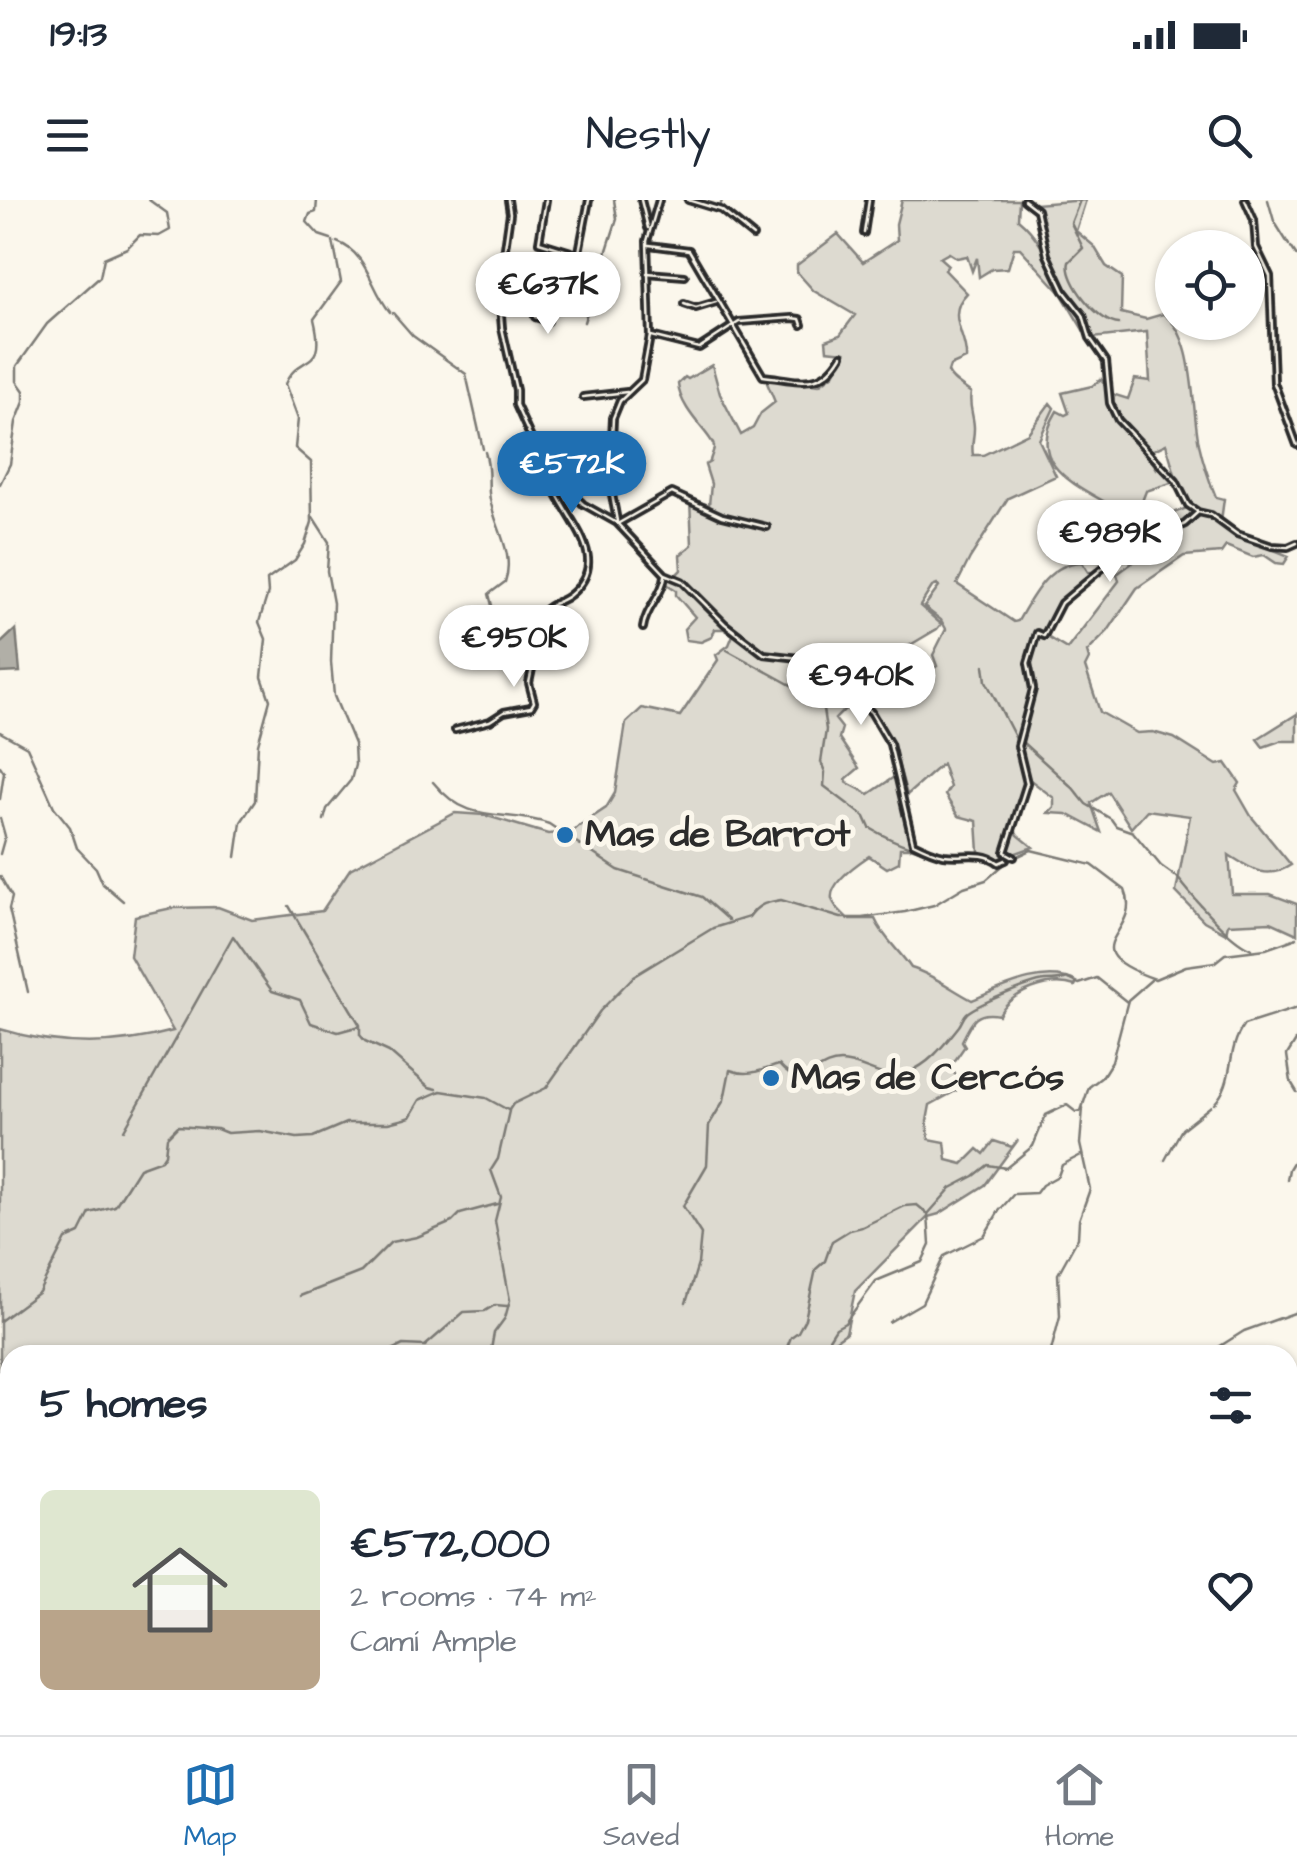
<!DOCTYPE html>
<html lang="en">
<head>
<meta charset="utf-8">
<style>
  :root { --surface:#fff; --page:#f6f6f7; --text:#1f2937; --muted:#747a83; --line:#e0e1e3; --accent:#1f6fb2 }
  body { margin:0; font-family:"Architects Daughter",sans-serif; background:var(--page); color:var(--text); height:100vh; display:flex; flex-direction:column; font-size:38px; white-space:nowrap }
  * { box-sizing:border-box; margin:0 }
  p { font-size:32px; color:var(--muted) }
  .icon { flex:none; width:55px; height:55px; fill:none; stroke:currentColor; stroke-width:2; stroke-linecap:round; stroke-linejoin:round }
  .map { position:relative; flex:1; overflow:hidden }
  .details { position:absolute; left:0px; top:1145px; width:1298px; height:390px; display:flex; flex-direction:column; background:var(--surface); border-radius:30px 30px 0 0; box-shadow:0 2px 8px #0004 }
  .details>* { flex:none }
  .buttons { position:absolute; left:1155px; top:30px; display:grid; gap:20px }
  .buttons a { display:grid; place-items:center; width:110px; height:110px; border-radius:50%; background:var(--surface); box-shadow:0 2px 8px #0004; font-size:50px }
  .price { position:absolute; translate:-50% -85px; padding:0 22px; border-radius:35px; background:#fff; color:#222; font-size:32px; line-height:65px; filter:drop-shadow(0 2px 5px #0008) }
  .price::after { content:''; position:absolute; left:50%; top:60px; width:30px; height:22px; margin-left:-15px; background:inherit; clip-path:polygon(0 0,100% 0,50% 100%) }
  .price.on { background:var(--accent); color:#fff }
  ul { padding:0; list-style:none }
  li { display:flex; align-items:center; gap:30px; height:250px; padding:0 40px }
  li+li { border-top:2px solid var(--line) }
  li span { display:grid; place-items:center; flex:none; width:280px; height:200px; border-radius:15px; color:#555 }
  li>.icon { margin-inline-start:auto }
  span .icon { width:120px; height:120px; fill:#fffc; stroke-width:1 }
  li b { font-size:42px }
  h2 { display:flex; justify-content:space-between; align-items:center; height:120px; padding:0 40px; font-size:42px }
  .status { display:flex; justify-content:space-between; align-items:center; height:70px; padding:0 50px; background:var(--surface); direction:ltr }
  .status svg { height:28px; fill:currentColor }
  header { display:flex; justify-content:space-between; align-items:center; height:130px; padding:0 40px; background:var(--surface); font-size:45px; font-weight:600 }
  .tabs { display:flex; justify-content:space-around; align-items:center; height:140px; border-top:2px solid var(--line); background:var(--surface); font-size:28px; color:var(--muted) }
  .tabs a { display:grid; justify-items:center; gap:5px }
  .tabs .on { color:var(--accent) }
  .map>svg:first-child { display:block }
  .green { fill:#dddad0; stroke:#84827e; stroke-width:2.5; fill-rule:evenodd }
  .water { fill:#b1afa7; stroke:#7b7a75; stroke-width:2.5 }
  .lines { fill:none; stroke-linecap:round; stroke-linejoin:round }
  .stream { stroke:#7b7a75; stroke-width:2.5 }
  .minor-casing { stroke:#2b2b2b; stroke-width:10 }
  .minor { stroke:#fbf7ec; stroke-width:2.5 }
  .poi-dot { fill:#1f6fb2; stroke:#fbf7ec; stroke-width:4 }
  .labels { text-anchor:middle; dominant-baseline:central; stroke-width:10; stroke-linejoin:round; paint-order:stroke }
  .poi-label { font-size:38px; font-weight:bold; fill:#2b2b2b; stroke:#fbf7ec; text-anchor:start }
</style>
</head>
<body>
<div class="status"><b>19:13</b><svg viewBox="0 0 49 12"><path d="M0 12V9h3v3zM5 12V6h3v6zM10 12V3h3v9zM15 12V0h3v12zM26 1h20v11H26zM47 4h2v5h-2z"/></svg></div>
<header><svg class="icon" aria-label="menu" viewBox="0 0 24 24"><path d="M4 6h16M4 12h16M4 18h16"/></svg>Nestly<svg class="icon" aria-label="search" viewBox="0 0 24 24"><circle cx="10" cy="10" r="6"/><path d="M15 15l6 6"/></svg></header>
<div class="map">
<svg width="1297" height="1535" viewBox="0 0 1297 1535">
  <rect width="100%" height="100%" fill="#fbf7ec"/>
  <filter id="ink" filterUnits="userSpaceOnUse"><feTurbulence type="fractalNoise" baseFrequency=".01" numOctaves="2"/><feDisplacementMap in="SourceGraphic" scale="20" xChannelSelector="R" yChannelSelector="G"/><feConvolveMatrix kernelMatrix="1 2 1 2 8 2 1 2 1" color-interpolation-filters="sRGB"/></filter>
  <g filter="url(#ink)">
    <g class="green">
      <path d="M 902,0 L 1019,0 L 1018,19 C 1041,38 1048,60 1059,86 C 1065,100 1078,109 1085,126 L 1083,130 L 1061,93 L 1020,48 L 1014,48 L 1008,68 L 992,69 L 979,77 L 977,58 L 972,71 L 967,56 L 957,58 L 949,53 L 940,58 L 948,65 L 945,70 L 967,93 C 944,116 968,136 966,159 L 950,166 L 948,172 C 951,181 964,187 971,193 C 968,205 974,216 974,228 C 974,239 971,244 973,255 L 983,255 L 1028,233 L 1050,203 L 1054,208 L 1039,240 L 1056,276 L 1008,298 L 970,358 L 957,384 L 1014,422 L 1018,421 C 1033,395 1049,363 1082,362 L 1088,372 L 1096,372 L 1095,377 L 1061,402 L 1065,403 L 1044,435 L 1067,449 L 1119,381 L 1117,374 L 1147,352 L 1147,323 L 1187,308 L 1190,303 L 1175,274 L 1166,244 L 1147,253 L 1157,269 L 1161,268 L 1174,282 L 1146,291 L 1139,309 C 1132,308 1121,312 1116,310 C 1113,309 1112,306 1110,305 C 1072,283 1025,263 1057,211 L 1065,215 L 1069,213 L 1062,193 L 1092,186 L 1101,179 L 1112,194 L 1128,199 L 1135,179 L 1150,181 L 1147,132 L 1093,138 L 1090,126 L 1065,90 L 1049,55 L 1044,26 L 1034,4 L 1086,0 L 1076,31 L 1094,46 L 1106,66 L 1122,77 L 1121,113 L 1146,119 L 1163,114 C 1196,135 1191,207 1199,244 C 1203,262 1209,280 1216,297 L 1224,299 L 1221,321 L 1237,335 L 1289,356 L 1284,364 L 1276,363 L 1264,355 L 1253,357 L 1226,346 L 1221,353 L 1184,356 L 1137,388 L 1108,431 L 1087,452 L 1089,459 L 1085,467 L 1100,512 L 1137,533 L 1153,532 L 1174,538 L 1217,565 L 1226,563 L 1240,583 L 1236,590 L 1251,616 L 1291,665 C 1267,681 1251,669 1229,655 L 1232,694 L 1270,694 L 1297,704 L 1297,734 L 1271,722 L 1228,724 L 1226,733 L 1204,721 L 1176,692 L 1190,616 L 1147,610 L 1131,628 L 1108,592 L 1091,603 L 1101,632 L 1067,614 L 1048,613 L 1054,607 L 1054,598 L 1029,579 L 1013,627 L 1018,635 L 1033,647 L 1000,659 L 979,652 L 977,621 L 958,616 L 945,595 L 950,587 L 942,564 L 907,595 L 892,542 L 868,507 L 845,509 L 835,519 L 842,528 L 839,538 L 859,568 L 846,579 L 848,583 L 869,594 L 897,575 L 913,644 L 910,648 L 900,648 L 899,662 L 887,668 L 869,656 C 857,664 829,683 832,699 C 834,707 843,713 848,719 L 875,719 C 883,738 900,751 911,768 C 934,775 951,789 972,800 C 1003,787 1045,766 1077,782 L 1075,786 C 1051,777 1010,792 999,815 C 976,810 971,822 962,841 L 965,846 L 949,869 L 965,882 L 959,889 L 930,905 L 927,921 L 929,939 L 945,942 L 947,960 L 963,964 L 978,949 L 984,954 L 994,941 L 1012,947 L 1018,940 L 985,985 L 939,1014 L 928,1017 L 855,1091 L 846,1133 L 815,1155 L 10,1155 L 10,1375 L 0,1372 L 0,829 C 58,847 115,847 173,831 L 130,756 L 135,716 L 172,708 L 218,707 L 252,720 L 322,711 L 350,669 L 455,613 L 484,615 L 548,634 L 570,632 L 606,608 L 615,593 L 626,523 L 642,508 L 680,516 L 718,460 L 716,455 L 729,445 L 733,435 L 724,429 L 715,429 L 712,437 L 701,442 L 686,440 L 684,429 L 695,417 L 676,395 L 676,390 L 665,383 L 666,377 L 673,378 L 681,370 L 680,355 L 692,345 L 690,299 L 709,305 L 711,284 L 705,265 L 710,262 C 710,257 714,252 714,247 C 714,237 680,211 678,184 L 685,177 L 688,179 L 712,165 L 720,194 L 741,235 L 753,228 L 761,213 L 775,202 L 765,178 L 819,185 L 834,174 L 845,152 L 827,150 L 826,140 L 840,135 L 855,115 L 814,91 L 797,72 L 797,65 L 838,34 L 863,62 L 897,40 L 896,24 ZM 937,385 L 939,387 L 924,407 L 941,420 L 946,429 L 933,455 L 937,466 L 923,477 L 901,458 L 893,461 L 890,457 L 937,429 L 941,424 L 920,406 L 932,387 Z"/>
      <polygon points="1297,514 1297,541 1280,541 1263,547 1257,539"/>
      <polygon points="1297,1245 1297,1535 824,1535 828,1525 1288,1525 1288,1246"/>
      <polygon points="227,1525 335,1525 330,1533 323,1535 246,1535 244,1528"/>
      <polygon points="565,1525 746,1525 767,1535 538,1535"/>
    </g>
    <polygon class="water" points="16,429 20,472 0,473 0,444"/>
    <g class="lines">
      <g class="stream">
        <polyline points="317,0 316,12 310,14 307,22 319,35 331,39"/>
        <path d="M 1080,0 L 1071,23 L 1083,48 L 1069,62 C 1064,81 1100,124 1119,124"/>
        <polyline points="1268,0 1274,21 1289,45"/>
        <polyline points="721,4 722,0"/>
        <path d="M 337,42 C 368,53 370,88 390,112"/>
        <polyline points="1291,47 1297,56"/>
        <polyline points="393,113 413,136 466,174 483,249"/>
        <polyline points="584,122 617,19 614,0"/>
        <path d="M 485,252 C 490,267 488,278 489,293 C 492,324 516,351 505,382 L 489,394 L 497,425 L 504,434"/>
        <polyline points="0,284 10,264 16,222 24,202 24,191 17,181 17,166 47,124 100,77 104,58 127,48 140,35 159,36 170,30 167,13 149,0"/>
        <polyline points="313,317 329,342 327,371 333,403 331,462 334,496 354,544 355,565 351,580 327,609 324,620"/>
        <path d="M 727,450 L 822,502 L 826,530 L 821,562 L 825,572 L 824,586 L 865,617 L 870,628 C 891,641 935,659 960,657"/>
        <polyline points="984,465 986,481 1016,539"/>
        <polyline points="0,532 27,547 54,607 70,627 77,648 96,668 103,684 123,701"/>
        <polyline points="1021,541 1073,588 1086,604 1111,619 1116,626 1133,632 1161,666 1175,676"/>
        <polyline points="0,566 4,572 0,599"/>
        <path d="M 433,582 C 470,628 506,608 549,624 L 618,670 L 643,678"/>
        <polyline points="0,618 5,636 0,654"/>
        <path d="M 236,657 L 241,622 L 255,601 L 258,544 L 270,500 L 262,477 L 266,439 L 259,422 L 268,393 L 267,380 L 295,360 L 305,344 L 312,322 L 311,262 L 295,248 L 298,219 L 285,184 C 300,151 327,173 314,119 L 341,82 L 333,41"/>
        <polyline points="0,676 12,697 9,709 28,792"/>
        <path d="M 1177,677 C 1193,697 1229,741 1252,749"/>
        <polyline points="646,679 702,697 728,720"/>
        <polyline points="289,706 360,825"/>
        <polyline points="1297,839 1287,855 1291,882 1297,892"/>
        <path d="M 1214,904 C 1236,881 1225,852 1244,825 L 1297,808"/>
        <path d="M 509,910 L 513,904 L 546,888 L 600,811 L 634,776 L 713,728 L 749,717 C 759,703 766,703 781,700 L 841,718 L 862,718 L 905,712 L 934,705 L 964,687 L 986,680 L 1008,661 L 1031,650 L 1092,665 L 1125,690 C 1144,735 1065,747 1155,779 L 1186,766 L 1215,762 L 1225,754 L 1266,749 L 1297,738"/>
        <polyline points="124,930 233,736 272,791 300,800 311,823 338,832 360,826 360,835 365,841 389,852 429,887 437,889"/>
        <polyline points="1165,960 1182,929 1211,906"/>
        <polyline points="1287,980 1289,969 1297,956"/>
        <polyline points="1015,994 1036,993 1042,985 1058,976 1062,965 1081,955"/>
        <polyline points="300,1096 361,1072 391,1042 417,1037 452,1022 460,1014 497,1004"/>
        <path d="M 686,1103 L 698,1064 L 701,1034 L 683,1006 L 707,965 L 709,925 L 724,900 L 730,870 C 749,877 762,870 779,865 C 804,894 815,862 840,862 C 864,862 884,883 907,873 C 931,863 943,846 959,826 C 962,822 963,817 967,813 C 978,804 1029,783 1045,781 C 1054,780 1058,782 1067,778 L 1079,784 L 1097,778 L 1127,802"/>
        <polyline points="0,1121 39,1092 66,1039 80,1033 90,1013 115,1006 139,968 161,960 165,954 167,937 178,926 217,929 227,933 260,931 297,938 313,937 346,923 388,923 404,919 410,917 420,900 441,891 486,898 508,910"/>
        <polyline points="889,1122 922,1103 944,1056 984,1036 999,1011 1013,995"/>
        <polyline points="260,1155 274,1152 279,1155"/>
        <polyline points="382,1155 403,1145 425,1146 464,1112 485,1111 495,1105 507,1106"/>
        <polyline points="490,1155 494,1133 505,1118 510,1100 495,1021 501,997 491,970 498,959 509,911"/>
        <polyline points="784,1155 791,1137 798,1132 805,1119 816,1069 825,1061 832,1041 850,1030 862,1027 905,1006 917,1005 928,1014 951,988 974,976 988,965 1006,968 1033,946 1046,915 1067,905 1076,912 1081,911 1089,887 1102,877 1112,861 1128,800 1151,780"/>
        <polyline points="829,1155 829,1139 836,1128 845,1123 876,1081 922,1062 930,1045 928,1014"/>
        <polyline points="1050,1155 1060,1116 1058,1074 1078,1038 1079,1020 1090,989 1080,944 1083,908"/>
        <polyline points="1206,1155 1244,1131 1297,1112"/>
        <polyline points="1288,1219 1297,1214"/>
        <polyline points="0,1285 10,1284"/>
        <polyline points="0,1399 10,1391"/>
        <polyline points="1288,1486 1297,1482"/>
        <polyline points="926,1528 939,1525"/>
        <polyline points="326,1535 331,1533 334,1525"/>
      </g>
      <defs>
        <g id="minor">
          <path d="M 508,0 L 510,13 L 499,90 L 502,128 L 516,190 L 516,205 L 544,267 L 583,304 L 617,323 L 665,374 L 682,381 L 725,424 L 764,454 L 799,458 L 871,512 L 890,544 L 913,643 C 923,648 933,653 944,655 C 963,658 982,650 999,663 L 1006,660"/>
          <polyline points="546,0 539,42 600,61"/>
          <polyline points="641,0 648,28"/>
          <polyline points="688,0 721,10 753,36"/>
          <polyline points="1024,0 1037,10 1047,55 1064,91 1083,115 1090,138 1106,161 1110,203 1118,220 1176,281 1188,305 1198,312 1211,315 1237,334 1272,346 1288,347 1297,343"/>
          <polyline points="1245,0 1254,20 1256,47 1270,76 1274,183 1297,245"/>
          <polyline points="864,33 869,0"/>
          <path d="M 649,45 L 689,50 L 763,176 C 800,180 821,191 842,155"/>
          <polyline points="579,52 589,0"/>
          <polyline points="501,71 529,79 535,117 548,121 557,76"/>
          <polyline points="647,73 685,76"/>
          <polyline points="684,104 696,108 716,102"/>
          <polyline points="651,136 699,148 739,122 792,118 800,119 802,125"/>
          <polyline points="583,197 627,192"/>
          <polyline points="617,321 610,284 613,218 620,201 642,180 650,136 647,41 659,0"/>
          <polyline points="619,323 672,293 722,316 767,327"/>
          <path d="M 643,428 C 645,409 663,395 665,376"/>
          <path d="M 455,530 L 490,521 L 504,512 L 531,507 L 534,502 L 529,483 L 544,411 C 552,402 562,402 570,395 C 617,357 559,315 550,276"/>
          <polyline points="1014,657 1005,652 1027,583 1018,546 1033,489 1028,463 1037,433 1044,436 1061,403 1116,357 1185,324 1197,313"/>
        </g>
      </defs>
      <use href="#minor" class="minor-casing"/>
      <use href="#minor" class="minor"/>
    </g>
  </g>
  <g class="poi-dot">
    <circle cx="565" cy="635" r="10"/>
    <circle cx="771" cy="878" r="10"/>
  </g>
  <g class="labels">
    <g class="poi-label">
      <text x="585" y="635">Mas de Barrot</text>
      <text x="791" y="878">Mas de Cercós</text>
    </g>
  </g>
</svg>
<div class="buttons">
<a><svg class="icon" aria-label="locate" viewBox="0 0 24 24"><circle cx="12" cy="12" r="6"/><path d="M12 2v4M12 18v4M2 12h4M18 12h4"/></svg></a>
</div>
<b class="price" style="left:548px;top:137px">€637K</b>
<b class="price on" style="left:572px;top:316px">€572K</b>
<b class="price" style="left:1110px;top:385px">€989K</b>
<b class="price" style="left:514px;top:490px">€950K</b>
<b class="price" style="left:861px;top:528px">€940K</b>
<section class="details">
<h2>5 homes<svg class="icon" aria-label="filters" viewBox="0 0 24 24"><path d="M4 7h16M4 17h16"/><circle cx="9" cy="7" r="2"/><circle cx="15" cy="17" r="2"/></svg></h2>
<ul>
<li><span style="background:linear-gradient(#dfe7d0 60%,#b9a48a 0)"><svg class="icon" aria-label="home" viewBox="0 0 24 24"><path d="M3 11l9-7 9 7M6 9v11h12V9"/></svg></span><div><b>€572,000</b><p>2 rooms · 74 m²</p><p>Camí Ample</p></div><svg class="icon" aria-label="heart" viewBox="0 0 24 24"><path d="M12 20l-8-8c-3-5 5-10 8-4 3-6 11-1 8 4z"/></svg></li>
</ul>
</section>
</div>
<nav class="tabs">
<a class="on"><svg class="icon" aria-label="map" viewBox="0 0 24 24"><path d="M3 6l6-2 6 2 6-2v14l-6 2-6-2-6 2zM9 4v14M15 6v14"/></svg>Map</a>
<a><svg class="icon" aria-label="saved" viewBox="0 0 24 24"><path d="M7 4h10v16l-5-4-5 4z"/></svg>Saved</a>
<a><svg class="icon" aria-label="home" viewBox="0 0 24 24"><path d="M3 11l9-7 9 7M6 9v11h12V9"/></svg>Home</a>
</nav>
</body>
</html>
